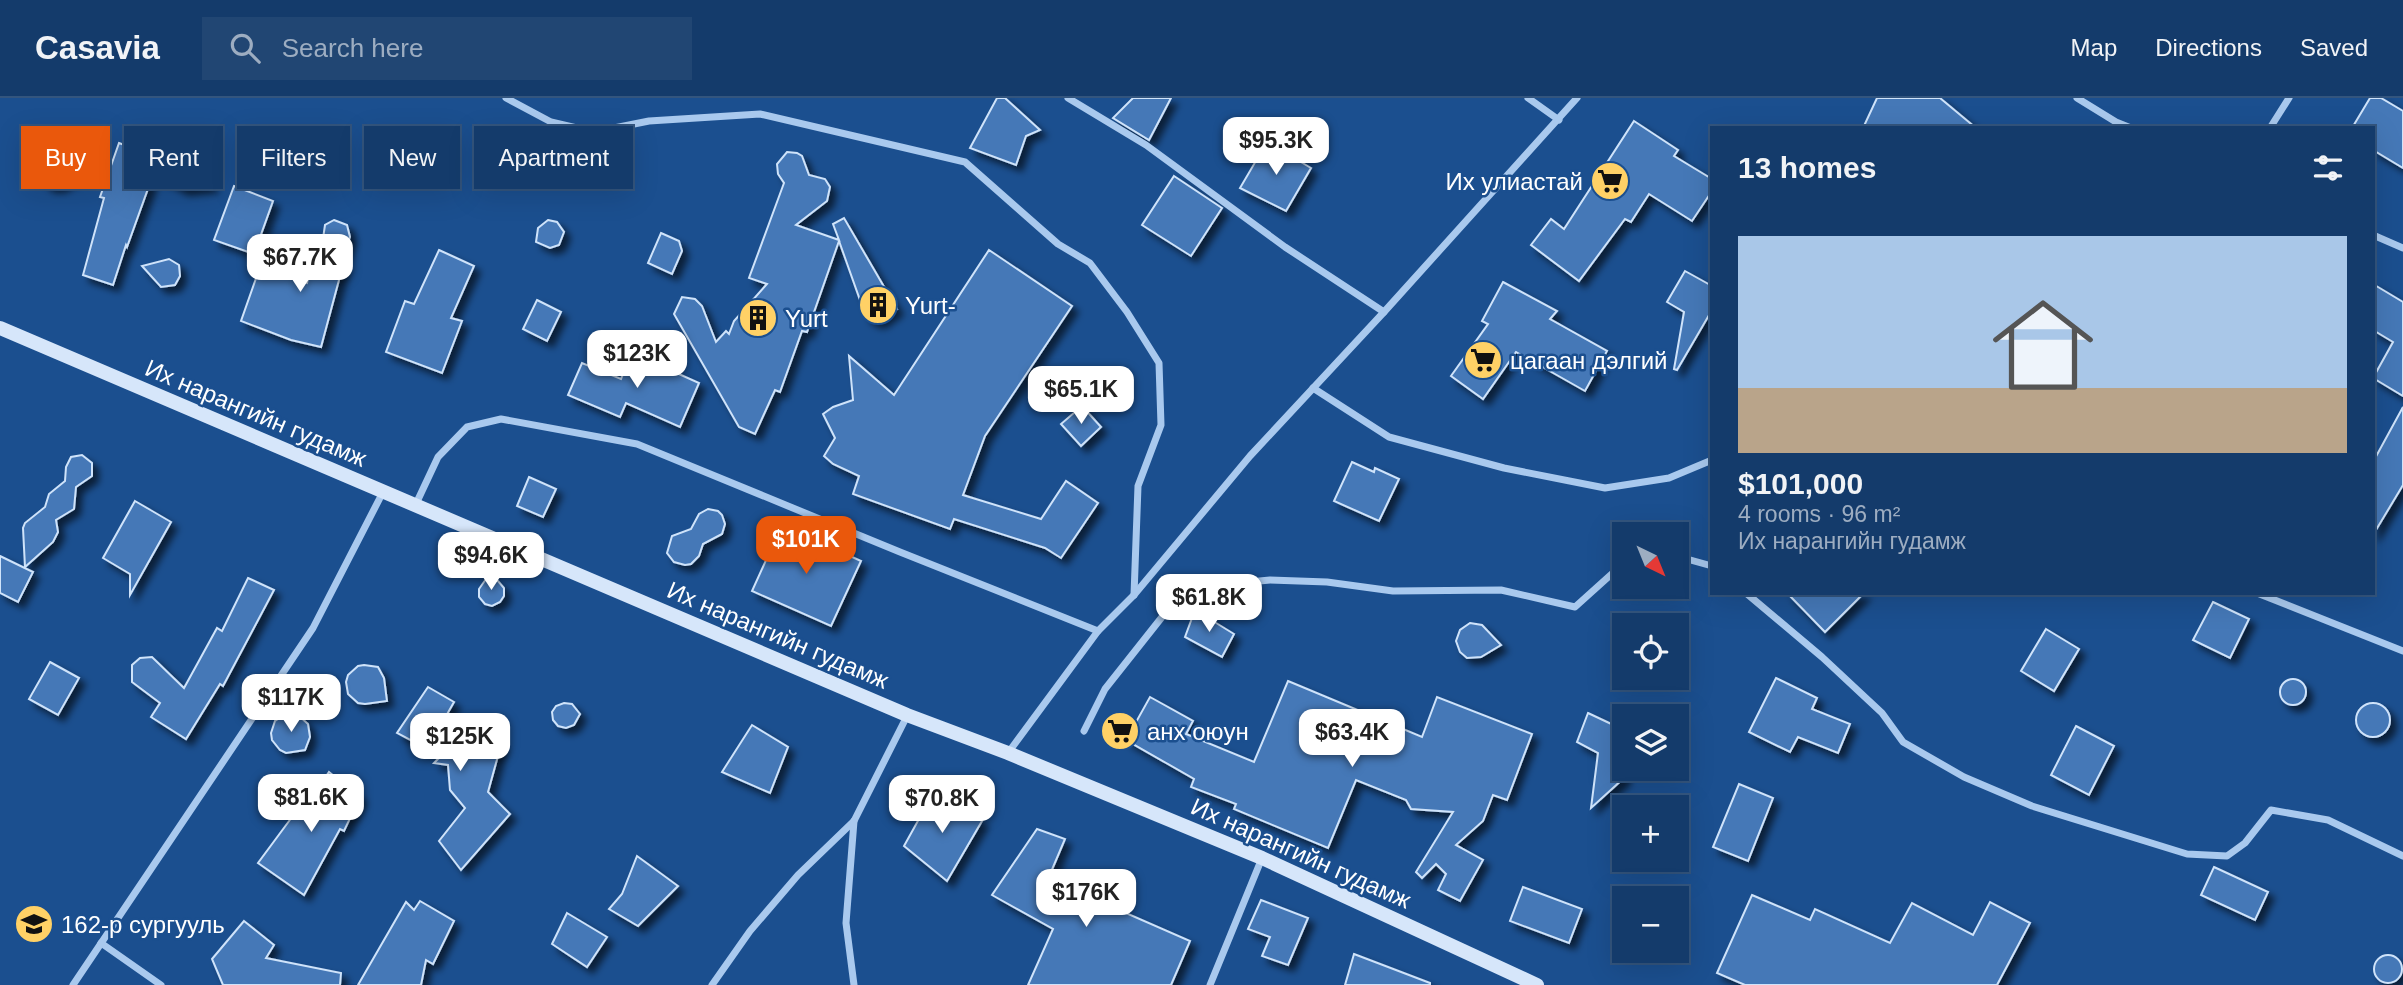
<!DOCTYPE html>
<html lang="en">
<head>
<meta charset="utf-8">
<style>
  :root { --surface:#143b6b; --page:#214673; --text:#f1f3f6; --muted:#9dadc1; --line:#33557e; --accent:#ea580c }
  body { margin:0; font-family:Arial,sans-serif; background:var(--page); color:var(--text); height:100vh; display:flex; flex-direction:column; font-size:26px; white-space:nowrap }
  * { box-sizing:border-box; margin:0 }
  p { font-size:23px; color:var(--muted) }
  .icon { flex:none; width:38px; height:38px; fill:none; stroke:currentColor; stroke-width:2; stroke-linecap:round; stroke-linejoin:round }
  .map { position:relative; flex:1; overflow:hidden }
  .drawer { position:absolute; left:1710px; top:28px; width:665px; height:469px; display:flex; flex-direction:column; background:var(--surface); border-radius:0px; box-shadow:0 7px 28px #0002,0 0 0 2px var(--line) }
  .drawer>* { flex:none }
  .guide { position:absolute; left:21px; top:28px; width:665px; height:63px; display:flex; gap:14px }
  .needle { width:46px; rotate:137deg }
  .fabs { position:absolute; left:1612px; top:424px; display:grid; gap:14px }
  .fabs a { display:grid; place-items:center; width:77px; height:77px; border-radius:0px; background:var(--surface); box-shadow:0 7px 28px #0002,0 0 0 2px var(--line); font-size:35px }
  .price { position:absolute; translate:-50% -60px; padding:0 16px; border-radius:14px; background:#fff; color:#222; font-size:23px; line-height:46px; filter:drop-shadow(0 2px 4px #0008) }
  .price::after { content:''; position:absolute; left:50%; top:42px; width:21px; height:16px; margin-left:-10px; background:inherit; clip-path:polygon(0 0,100% 0,50% 100%) }
  .price.active { background:var(--accent); color:#fff }
  ul { padding:0; list-style:none }
  li { display:grid; align-content:center; gap:14px; height:371px; padding:0 28px }
  li+li { border-top:2px solid var(--line) }
  li span { display:grid; place-items:center; height:217px; border-radius:0px; color:#555 }
  li>.icon { margin-inline-start:auto }
  span .icon { width:126px; height:126px; fill:#fffc; stroke-width:1 }
  li b { font-size:30px }
  h2 { display:flex; justify-content:space-between; align-items:center; height:84px; padding:0 28px; font-size:30px }
  .tag { padding:0 24px; border-radius:0px; background:var(--surface); box-shadow:0 7px 28px #0002,0 0 0 2px var(--line); font-size:24px; line-height:63px }
  .tag.active { background:var(--accent); color:#fff }
  header { display:flex; align-items:center; gap:42px; box-sizing:border-box; height:98px; padding:0 35px; background:var(--surface); border-bottom:2px solid var(--line) }
  header strong { font-size:33px }
  nav { display:flex; gap:38px; margin-inline-start:auto; font-size:24px }
  .search { width:490px; height:63px; background:var(--page); display:flex; align-items:center; gap:18px; box-sizing:border-box; padding:0 24px; border-radius:0px; color:var(--muted); font-size:26px }
  .map>svg:first-child { display:block }
  .building { fill:#4478b7; stroke:#cfe3fa; stroke-width:2; filter:url(#shadow) }
  .lines { fill:none; stroke-linecap:round; stroke-linejoin:round }
  .street { stroke:#a9c9ee; stroke-width:7 }
  .secondary { stroke:#d6e6fa; stroke-width:14 }
  .labels { text-anchor:middle; dominant-baseline:central; stroke-width:5; stroke-linejoin:round; paint-order:stroke }
  .poi-label { font-size:24px; fill:#fff; stroke:#1b4f8f; text-anchor:start }
  .street-label { font-size:24px; fill:#fff; stroke:#1b4f8f }
</style>
</head>
<body>
<header>
<strong>Casavia</strong>
<div class="search"><svg class="icon" aria-label="search" viewBox="0 0 24 24"><circle cx="10" cy="10" r="6"/><path d="M15 15l6 6"/></svg>Search here</div>
<nav><a>Map</a><a>Directions</a><a>Saved</a></nav>
</header>
<div class="map">
<svg width="2403" height="887" viewBox="0 0 2403 887">
  <defs>
    <filter id="shadow"><feDropShadow dx="6" dy="6" stdDeviation="3.5" flood-color="#0009"/></filter>
  </defs>
  <rect width="100%" height="100%" fill="#1b4f8f"/>
  <g class="building">
    <polygon points="997,0 1005,0 1040,32 1026,38 1016,67 970,50"/>
    <polygon points="1133,0 1171,0 1149,42 1113,20"/>
    <polygon points="1877,0 1940,0 1976,30 1863,30"/>
    <polygon points="2370,0 2381,0 2403,13 2403,70 2373,52 2373,30 2352,30"/>
    <polygon points="1634,23 1678,52 1674,58 1712,81 1712,93 1692,123 1649,96 1631,124 1625,121 1579,183 1531,147 1551,121 1564,131"/>
    <polygon points="1267,44 1311,70 1286,113 1240,90"/>
    <polygon points="119,45 159,60 127,149 126,147 113,187 83,177 104,100 100,99"/>
    <polygon points="787,54 797,55 802,58 809,77 825,81 830,89 827,103 796,127 839,142 833,126 844,120 897,211 881,223 876,224 866,219 839,143 807,234 802,233 780,294 775,292 755,336 739,329 674,216 682,199 695,201 702,208 716,244 726,233 729,236 734,223 767,186 749,180 784,85 778,76 777,66"/>
    <polygon points="56,61 64,65 71,81 59,88 49,88 42,82 40,73 48,62"/>
    <polygon points="189,63 199,68 212,88 183,91 156,76"/>
    <polygon points="1174,78 1222,110 1191,158 1142,127"/>
    <polygon points="234,88 273,103 254,156 214,142"/>
    <polygon points="334,122 347,127 350,139 339,166 343,167 321,249 291,242 241,223 260,169 307,185 314,159 320,161 325,127"/>
    <polygon points="548,122 557,124 564,134 559,147 550,150 536,144 538,130"/>
    <polygon points="661,135 679,143 682,153 672,176 648,165"/>
    <polygon points="439,152 474,168 451,220 462,223 442,275 386,254 405,203 414,206"/>
    <polygon points="989,152 1072,208 985,338 963,397 1041,421 1066,383 1098,405 1061,460 1045,450 954,421 950,431 853,396 859,378 833,366 824,358 835,340 823,316 833,309 853,302 849,258 894,297"/>
    <polygon points="169,161 179,167 180,178 175,187 161,189 142,168"/>
    <polygon points="1685,173 1712,188 1712,212 1677,272 1674,271 1684,214 1667,204"/>
    <polygon points="1503,184 1557,213 1550,221 1607,253 1585,293 1516,254 1483,301 1451,278 1488,226 1482,223"/>
    <polygon points="2373,186 2403,204 2403,298 2373,280 2393,244 2373,232"/>
    <polygon points="537,202 561,214 547,243 523,231"/>
    <polygon points="632,255 699,285 680,329 626,305 620,319 568,297 582,265 621,281"/>
    <polygon points="1082,308 1101,329 1081,348 1061,326"/>
    <polygon points="2403,309 2403,387 2373,437 2373,364"/>
    <polygon points="82,357 92,365 92,378 76,389 74,411 56,422 58,434 53,444 25,469 23,430 25,425 45,409 49,396 65,383 66,369 71,359"/>
    <polygon points="1352,364 1374,374 1375,370 1399,381 1379,423 1334,403"/>
    <polygon points="529,379 556,391 543,419 517,408"/>
    <polygon points="135,403 171,424 130,497 130,476 103,460"/>
    <polygon points="708,411 718,413 722,417 725,426 722,436 703,446 699,458 691,466 685,467 674,464 667,455 672,438 691,431 699,416"/>
    <polygon points="782,427 861,463 831,528 752,493"/>
    <polygon points="0,458 33,474 18,504 0,495"/>
    <polygon points="248,480 274,492 223,588 220,586 186,641 151,619 160,605 132,584 132,567 140,560 152,559 184,590 217,530 222,533"/>
    <polygon points="486,481 498,483 504,490 504,498 500,504 492,508 485,506 479,499 479,491"/>
    <polygon points="1787,495 1864,495 1825,534"/>
    <polygon points="2213,504 2249,521 2230,560 2193,542"/>
    <polygon points="1195,512 1234,536 1222,559 1185,539"/>
    <polygon points="1470,525 1482,527 1501,547 1481,559 1467,560 1460,554 1456,543 1460,532"/>
    <polygon points="2046,531 2079,551 2054,593 2021,573"/>
    <polygon points="50,564 79,580 58,617 29,601"/>
    <polygon points="364,567 378,569 384,580 387,603 365,606 358,605 348,596 346,584 348,577 358,568"/>
    <polygon points="1776,580 1817,600 1812,611 1850,626 1838,655 1798,639 1790,654 1749,634"/>
    <circle cx="2293" cy="594" r="13"/>
    <polygon points="1288,583 1422,639 1437,599 1532,636 1507,702 1493,697 1483,723 1456,747 1483,762 1460,803 1438,792 1446,776 1436,766 1422,780 1416,774 1453,714 1411,711 1406,702 1356,682 1328,750 1234,711 1236,706 1191,689 1194,681 1126,642 1150,599 1193,623 1186,636 1254,664"/>
    <polygon points="428,589 454,604 446,618 501,647 488,694 510,716 461,772 439,743 465,710 450,692 448,667 434,665 441,658 397,635"/>
    <circle cx="2373" cy="622" r="17"/>
    <polygon points="564,605 572,606 580,616 574,627 566,630 558,628 553,622 552,614 556,608"/>
    <polygon points="1588,615 1624,632 1624,680 1591,710 1598,655 1577,644"/>
    <polygon points="286,616 298,617 308,626 310,639 305,652 286,655 280,652 272,642 271,635 275,623"/>
    <polygon points="752,627 788,649 770,695 722,674"/>
    <polygon points="2076,628 2114,648 2089,697 2051,677"/>
    <polygon points="329,674 360,699 344,733 340,731 304,797 258,765 298,711 302,713"/>
    <polygon points="1739,686 1773,700 1748,763 1713,749"/>
    <polygon points="934,694 982,723 947,783 904,748"/>
    <polygon points="1037,731 1065,741 1048,781 1190,843 1171,887 1028,887 1053,831 992,797"/>
    <polygon points="637,758 678,788 638,828 609,811 622,796"/>
    <polygon points="2214,769 2268,794 2255,822 2201,797"/>
    <polygon points="1523,789 1582,811 1569,845 1510,823"/>
    <polygon points="1752,797 1810,822 1815,811 1890,845 1912,805 1973,837 1990,804 2030,825 1997,887 1745,887 1717,875"/>
    <polygon points="1261,802 1308,820 1288,867 1262,858 1270,839 1248,831"/>
    <polygon points="420,803 454,823 433,866 426,862 421,887 358,887 406,804 414,812"/>
    <polygon points="567,815 607,839 587,869 552,846"/>
    <polygon points="244,823 274,847 266,860 341,875 340,887 223,887 212,861"/>
    <polygon points="1354,856 1430,885 1430,887 1345,887"/>
    <circle cx="2388" cy="871" r="14"/>
  </g>
  <g class="lines">
    <g class="street">
      <polyline points="506,0 551,24 594,34 649,23 760,16 965,64 1058,146 1090,165 1127,214 1159,265 1161,327 1138,388 1134,497"/>
      <polyline points="1068,0 1146,47 1285,149 1384,214"/>
      <polyline points="1528,0 1559,22"/>
      <polyline points="2077,0 2116,24 2131,30"/>
      <polyline points="2270,30 2289,0"/>
      <polyline points="2373,137 2403,150"/>
      <polyline points="1313,290 1389,339 1504,370 1605,390 1669,380 1712,362"/>
      <polyline points="415,408 438,359 467,329 501,321 637,346 900,454 1098,533"/>
      <polyline points="1676,458 1712,468"/>
      <polyline points="1746,495 1822,559 1882,615 1903,644 1964,679 2032,708 2187,756 2227,758 2245,745 2271,712 2328,722 2403,758"/>
      <polyline points="2257,495 2403,553"/>
      <polyline points="1084,633 1105,591 1185,490 1270,482 1327,484 1393,493 1501,492 1575,509 1615,473 1624,471"/>
      <polyline points="1008,655 1098,533 1134,497 1250,358 1384,214 1577,0"/>
      <polyline points="101,845 161,887"/>
      <polyline points="73,887 313,530 383,394"/>
      <polyline points="712,887 750,833 798,777 854,723 907,618"/>
      <polyline points="854,887 846,825 854,723"/>
      <polyline points="1210,887 1262,760"/>
    </g>
    <polyline class="secondary" points="0,230 907,617 1008,655 1262,760 1537,887"/>
  </g>
  <defs>
    <symbol id="supermarket-disc" viewBox="-11 -11 22 22"><circle r="9.5" fill="#ffd166" stroke="#1b4f8f"/><path d="M-6-5.5h2.5l.6 2H6L4.5 2H-2.5L-4.4-4H-6ZM-1.5 3.2a1.3 1.3 0 1 0 .1 0ZM3 3.2a1.3 1.3 0 1 0 .1 0Z" fill="#111"/></symbol>
    <symbol id="building-disc" viewBox="-11 -11 22 22"><circle r="9.5" fill="#ffd166" stroke="#1b4f8f"/><path d="M-4-6H4V6H1V3H-1V6H-4ZM-2.5-4.3h1.7v1.8h-1.7ZM.8-4.3h1.7v1.8H.8ZM-2.5-1h1.7V.8h-1.7ZM.8-1h1.7V.8H.8Z" fill="#111"/></symbol>
    <symbol id="school-disc" viewBox="-11 -11 22 22"><circle r="9.5" fill="#ffd166" stroke="#1b4f8f"/><path d="M0-5L7-2L0 1L-7-2ZM-4 1L0 2.5L4 1V4Q0 6-4 4Z" fill="#111"/></symbol>
  </defs>
  <g fill-rule="evenodd">
    <use href="#supermarket-disc" x="1588" y="61" width="44" height="44"/>
    <use href="#building-disc" x="856" y="185" width="44" height="44"/>
    <use href="#building-disc" x="736" y="198" width="44" height="44"/>
    <use href="#supermarket-disc" x="1461" y="240" width="44" height="44"/>
    <use href="#supermarket-disc" x="1098" y="611" width="44" height="44"/>
    <use href="#school-disc" x="12" y="804" width="44" height="44"/>
  </g>
  <g class="labels">
    <g class="poi-label">
      <text x="1583" y="83" text-anchor="end">Их улиастай</text>
      <text x="905" y="207">Yurt-</text>
      <text x="785" y="220">Yurt</text>
      <text x="1510" y="262">цагаан дэлгий</text>
      <text x="1147" y="633">анх оюун</text>
      <text x="61" y="826">162-р сургууль</text>
    </g>
    <g class="street-label">
      <text transform="translate(256 315) rotate(23)">Их нарангийн гудамж</text>
      <text transform="translate(778 537) rotate(23)">Их нарангийн гудамж</text>
      <text transform="translate(1301 755) rotate(24)">Их нарангийн гудамж</text>
    </g>
  </g>
</svg>
<div class="fabs">
<a><svg class="needle" viewBox="-14 -14 28 28"><path d="M0-13l5 13h-10z" fill="#e53935"/><path d="M0 13l5-13h-10z" fill="#9dadc1"/></svg></a>
<a><svg class="icon" aria-label="locate" viewBox="0 0 24 24"><circle cx="12" cy="12" r="6"/><path d="M12 2v4M12 18v4M2 12h4M18 12h4"/></svg></a>
<a><svg class="icon" aria-label="layers" viewBox="0 0 24 24"><path d="M12 4l9 5-9 5-9-5zM3 14l9 5 9-5"/></svg></a>
<a>+</a>
<a>−</a>
</div>
<b class="price" style="left:1276px;top:79px">$95.3K</b>
<b class="price" style="left:300px;top:196px">$67.7K</b>
<b class="price" style="left:637px;top:292px">$123K</b>
<b class="price" style="left:1081px;top:328px">$65.1K</b>
<b class="price active" style="left:806px;top:478px">$101K</b>
<b class="price" style="left:491px;top:494px">$94.6K</b>
<b class="price" style="left:1209px;top:536px">$61.8K</b>
<b class="price" style="left:291px;top:636px">$117K</b>
<b class="price" style="left:1352px;top:671px">$63.4K</b>
<b class="price" style="left:460px;top:675px">$125K</b>
<b class="price" style="left:311px;top:736px">$81.6K</b>
<b class="price" style="left:942px;top:737px">$70.8K</b>
<b class="price" style="left:1086px;top:831px">$176K</b>
<div class="guide">
<a class="tag active">Buy</a>
<a class="tag">Rent</a>
<a class="tag">Filters</a>
<a class="tag">New</a>
<a class="tag">Apartment</a>
</div>
<section class="drawer">
<h2>13 homes<svg class="icon" aria-label="filters" viewBox="0 0 24 24"><path d="M4 7h16M4 17h16"/><circle cx="9" cy="7" r="2"/><circle cx="15" cy="17" r="2"/></svg></h2>
<ul>
<li><span style="background:linear-gradient(#a9c7e8 70%,#b9a48a 0)"><svg class="icon" aria-label="home" viewBox="0 0 24 24"><path d="M3 11l9-7 9 7M6 9v11h12V9"/></svg></span><div><b>$101,000</b><p>4 rooms · 96 m²</p><p>Их нарангийн гудамж</p></div></li>
</ul>
</section>
</div>
</body>
</html>
